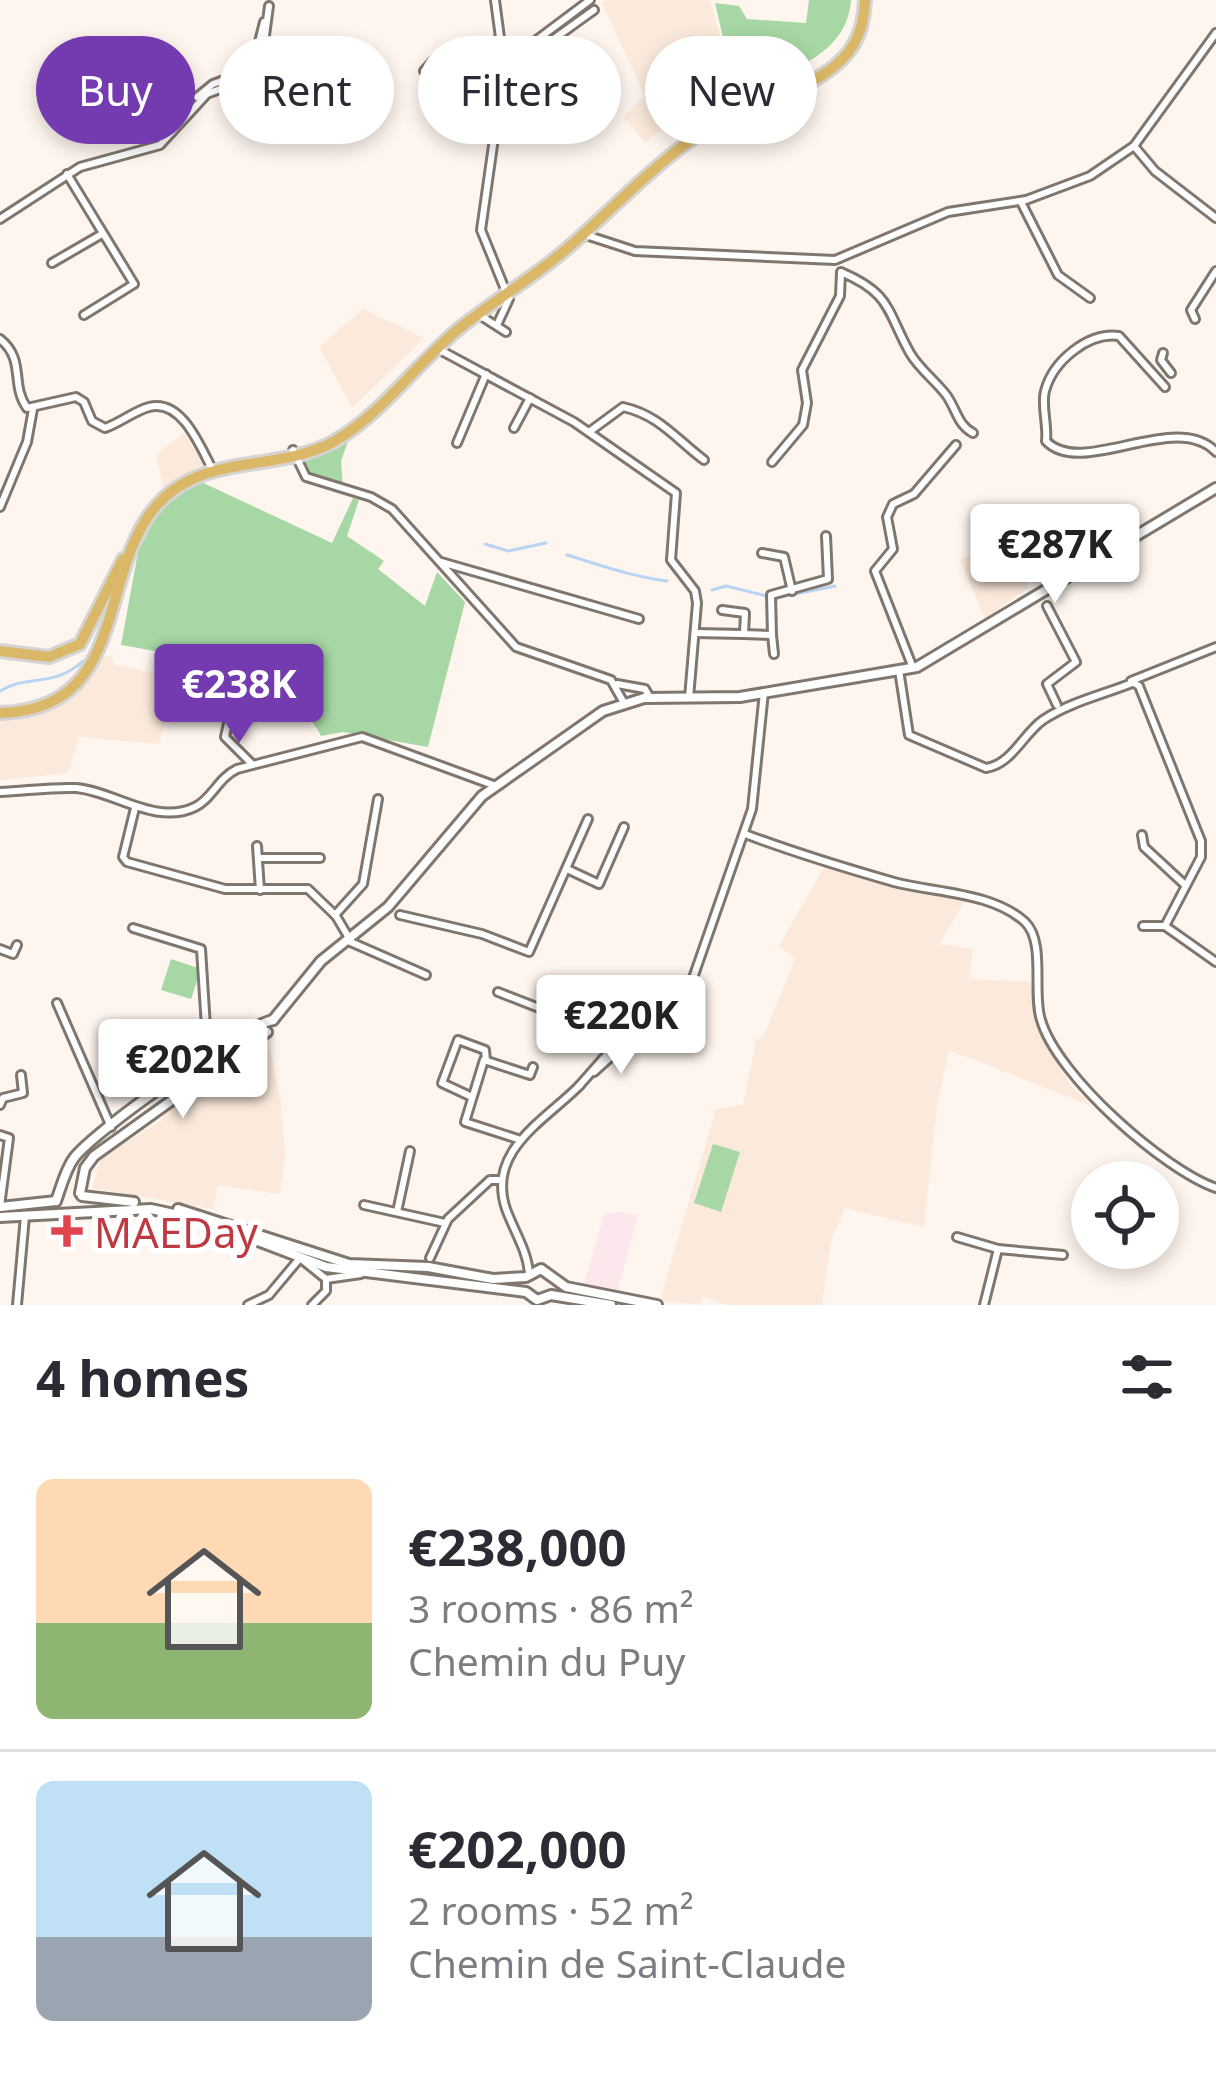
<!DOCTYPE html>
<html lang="en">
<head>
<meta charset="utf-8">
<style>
  :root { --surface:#fff; --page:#f2f2f3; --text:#2b2b33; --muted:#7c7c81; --line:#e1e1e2; --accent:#743ab0 }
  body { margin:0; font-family:"Noto Sans",sans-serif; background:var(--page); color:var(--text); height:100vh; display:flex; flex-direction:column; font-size:45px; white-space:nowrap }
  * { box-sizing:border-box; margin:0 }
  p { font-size:39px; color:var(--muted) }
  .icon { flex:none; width:66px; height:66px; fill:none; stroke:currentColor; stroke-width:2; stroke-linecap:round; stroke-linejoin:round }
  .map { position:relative; height:1305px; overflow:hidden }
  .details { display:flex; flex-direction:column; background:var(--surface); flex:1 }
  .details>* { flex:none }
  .top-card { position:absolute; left:36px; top:36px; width:1146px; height:108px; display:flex; gap:24px }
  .fabs { position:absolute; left:1071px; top:1161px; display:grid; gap:24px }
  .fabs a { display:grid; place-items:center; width:108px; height:108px; border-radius:50%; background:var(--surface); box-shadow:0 6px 18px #0003; font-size:60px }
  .price { position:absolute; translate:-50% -102px; padding:0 27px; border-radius:12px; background:#fff; color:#222; font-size:39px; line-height:78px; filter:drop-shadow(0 3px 6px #0008) }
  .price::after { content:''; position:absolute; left:50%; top:72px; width:36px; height:27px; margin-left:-18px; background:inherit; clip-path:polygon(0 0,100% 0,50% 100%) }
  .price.on { background:var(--accent); color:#fff }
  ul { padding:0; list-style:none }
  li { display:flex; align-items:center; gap:36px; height:300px; padding:0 36px }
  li+li { border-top:3px solid var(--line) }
  li span { display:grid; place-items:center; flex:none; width:336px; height:240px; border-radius:18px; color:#555 }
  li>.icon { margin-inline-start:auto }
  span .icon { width:144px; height:144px; fill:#fffc; stroke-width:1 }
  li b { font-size:51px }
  h2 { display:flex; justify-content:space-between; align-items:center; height:144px; padding:0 36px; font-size:51px }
  .pill { padding:0 42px; border-radius:54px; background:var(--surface); box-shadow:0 6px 18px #0003; font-size:42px; line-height:108px }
  .pill.on { background:var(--accent); color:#fff }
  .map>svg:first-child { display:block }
  .built { fill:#fbeadb }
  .industrial { fill:#fce7ed }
  .green { fill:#a7d7a4 }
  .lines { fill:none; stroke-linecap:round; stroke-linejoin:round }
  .stream { stroke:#b8d3f4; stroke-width:3 }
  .minor-casing { stroke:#7f766d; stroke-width:12 }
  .tertiary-casing { stroke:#7f766d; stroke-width:14 }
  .primary-casing { stroke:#d5d4d4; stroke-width:16 }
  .minor { stroke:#fff; stroke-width:6 }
  .tertiary { stroke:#fff; stroke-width:8 }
  .primary { stroke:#dab867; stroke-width:10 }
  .health-dot { fill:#e0444e; stroke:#fff; stroke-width:4.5 }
  .labels { text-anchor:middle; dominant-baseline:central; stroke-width:12; stroke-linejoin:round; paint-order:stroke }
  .health-label { font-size:42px; fill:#be3a42; stroke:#fff; text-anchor:start }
</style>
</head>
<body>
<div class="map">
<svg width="1216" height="1305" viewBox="0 0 1216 1305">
  <rect width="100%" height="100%" fill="#fef5ee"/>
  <g class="built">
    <polygon points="607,0 710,0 736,93 719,101 704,96 645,142 623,117 645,96 602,3"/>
    <polygon points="363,309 424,338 352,408 319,347"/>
    <polygon points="184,433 205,465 164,490 156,455"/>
    <polygon points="999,544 1011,547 1028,588 985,619 960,559"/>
    <polygon points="104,656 111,656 115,665 179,678 159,744 79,737 68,773 0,780 0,717 50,707 92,676"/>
    <polygon points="826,864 918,893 965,901 939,944 973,949 969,979 1031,982 1040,1033 1070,1085 1092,1106 949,1050 937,1106 924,1227 845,1208 831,1240 822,1305 727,1305 703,1296 700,1305 660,1300 716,1109 743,1105 756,1039 763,1038 795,959 779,946"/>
    <polygon points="267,1035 280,1096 285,1154 280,1194 218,1185 213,1209 92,1188 101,1158 161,1121 163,1114"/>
  </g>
  <polygon class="industrial" points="619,1212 638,1215 617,1292 584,1285 604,1214"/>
  <g class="green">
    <path d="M 809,0 L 851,0 C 847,59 781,73 736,93 L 715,3 L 739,6 L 747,19 L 806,23 Z"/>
    <polygon points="350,436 341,461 343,488 306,472 306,460"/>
    <path d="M 199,481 L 332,543 L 353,498 L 359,500 L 347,536 L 384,561 L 378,569 L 425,606 L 437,572 L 465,602 L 428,747 L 343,732 L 321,736 C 291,673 183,656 121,645 L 138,552 L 162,504 Z"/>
    <polygon points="171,959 201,969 191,999 161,990"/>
    <polygon points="713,1144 740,1152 721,1212 694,1203"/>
  </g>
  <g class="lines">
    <g class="stream">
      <polyline points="485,544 508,551 546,543"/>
      <path d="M 567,555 C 600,565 633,577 667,581"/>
      <polyline points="712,590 726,586 767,596"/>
      <polyline points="775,598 835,586"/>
      <path d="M 0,691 C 30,673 52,689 83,661"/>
    </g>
    <defs>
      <g id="minor">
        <polyline points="495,0 504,68 481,230 509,299 497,325"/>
        <polyline points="504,68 519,64 594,10"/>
        <polyline points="424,71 433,61 514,57 590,0"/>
        <polyline points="197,97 213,84 252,70 264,22"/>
        <polyline points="1134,146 1155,171 1216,218"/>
        <polyline points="67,174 134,284 84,315"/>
        <polyline points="1021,202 1058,275 1090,298"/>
        <polyline points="0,219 80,167 160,145 207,94 254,76 261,65 269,6"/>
        <polyline points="586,235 635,251 835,260 948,212 1026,200 1090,176 1134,146 1216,33"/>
        <polyline points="52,263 102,234"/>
        <polyline points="481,316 506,332"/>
        <polyline points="1195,319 1191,310 1216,271"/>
        <path d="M 0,339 C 26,360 10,384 27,408 L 76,397 L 84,402 L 92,421 L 105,428 C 120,423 134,411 149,407 C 182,398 201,448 213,471"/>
        <polyline points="440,350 574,422 676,493 671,560 695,591 697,603 689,698"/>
        <polyline points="1163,353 1161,360 1171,373"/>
        <path d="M 1165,387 L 1119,336 C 1088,332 1053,361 1045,391 C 1041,405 1048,425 1046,441 C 1082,479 1176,409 1216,452"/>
        <polyline points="514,428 530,398"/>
        <path d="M 589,432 L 623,407 C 659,415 676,439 704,460"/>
        <polyline points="457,443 486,374"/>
        <polyline points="293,450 306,477 371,497 392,509 516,647 611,680 624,703"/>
        <path d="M 772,462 L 803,425 L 807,403 L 802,370 L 840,296 L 841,272 C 892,294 886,310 910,353 C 920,370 936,381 947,396 C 957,411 958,425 973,433"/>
        <polyline points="0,507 27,442 33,409"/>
        <polyline points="762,553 784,557 792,591"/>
        <polyline points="441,562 639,619"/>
        <polyline points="1047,606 1076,662 1047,684 1057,705"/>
        <polyline points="695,633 744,634 745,613 722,610"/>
        <polyline points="744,634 772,635 771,595 828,579 826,536"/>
        <polyline points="772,635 774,654"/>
        <polyline points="1216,647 1131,681 1139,686 1201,841 1201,857 1165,926 1216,962"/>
        <polyline points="913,668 875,571 893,549 887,517 893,504 914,494 956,445"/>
        <path d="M 899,670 L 909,735 L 986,768 C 1012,764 1023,734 1043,720 C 1070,702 1102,695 1132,683"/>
        <polyline points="197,676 236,687 225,737 252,764"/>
        <polyline points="617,684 645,689 650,698"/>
        <path d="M 0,792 C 25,791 51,787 76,788 C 114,791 155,826 195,807 C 212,799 218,778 237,769 L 362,737 L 496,786"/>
        <polyline points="135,808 123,857 127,862 225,889 308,889 336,916 349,938"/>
        <path d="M 745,834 C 793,852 845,868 894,882 C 936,893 992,892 1025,922 C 1046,942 1032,994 1041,1020 C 1057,1076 1164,1170 1216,1188"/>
        <polyline points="1142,835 1144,847 1184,884"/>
        <polyline points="257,846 260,890"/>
        <polyline points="259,858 320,858"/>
        <polyline points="567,869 599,884 624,827"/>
        <polyline points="335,915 363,884 378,799"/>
        <polyline points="400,915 482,934 529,952 588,819"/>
        <polyline points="1143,926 1165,926"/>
        <polyline points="133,928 201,949 206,1027 218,1051"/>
        <polyline points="346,940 426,975"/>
        <polyline points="0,949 13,954 17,945"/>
        <polyline points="498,992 580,1024 613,1049"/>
        <polyline points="57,1003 111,1127"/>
        <polyline points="594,1072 624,1045"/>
        <polyline points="579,1086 609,1052 671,1008 693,978 752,809 764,692"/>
        <polyline points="472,1097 442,1083 458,1040 485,1050 486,1060"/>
        <polyline points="0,1105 3,1098 23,1093 21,1075"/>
        <polyline points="0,1135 9,1138 0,1206"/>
        <polyline points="521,1140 465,1122 484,1060 530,1075 533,1067"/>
        <polyline points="364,1205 445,1223"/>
        <polyline points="397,1212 410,1151"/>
        <polyline points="957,1237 998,1249"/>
        <polyline points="430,1258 448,1219 490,1180 502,1180"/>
        <path d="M 529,1273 C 527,1250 514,1231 506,1209 C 486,1150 546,1120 580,1085"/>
        <polyline points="17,1305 25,1216"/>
        <polyline points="248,1305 269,1295 300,1258 326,1279 361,1274"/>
        <polyline points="312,1305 326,1291 326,1279"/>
        <polyline points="984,1305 998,1249 1063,1255"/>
      </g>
      <g id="tertiary">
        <polyline points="273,1020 321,961 388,907 482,796 603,711 644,698 740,697 917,667 1216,488"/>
        <polyline points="80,1193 85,1168 94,1156 267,1032"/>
        <polyline points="82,1196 134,1202"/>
        <path d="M 56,1201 C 61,1188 65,1170 74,1158 C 95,1130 242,1027 273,1020"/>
        <polyline points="0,1207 56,1201"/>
        <polyline points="178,1209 349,1264 428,1267 493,1279 526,1277 541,1269 566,1287 657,1305"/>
        <polyline points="0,1217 151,1209 206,1221 326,1267 526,1292 537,1300 551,1295 611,1305"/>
      </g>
      <g id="primary">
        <polyline points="0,651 49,657 80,644 123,559"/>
        <path d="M 0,713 C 130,710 96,574 157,505 C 204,452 276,473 333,442 C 383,414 416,363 461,327 C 496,299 536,276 570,246 C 616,206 656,162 708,128 C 747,103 802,95 837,64 C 857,47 864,26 865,0"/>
      </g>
    </defs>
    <use href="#minor" class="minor-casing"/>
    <use href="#tertiary" class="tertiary-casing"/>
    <use href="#primary" class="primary-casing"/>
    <use href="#minor" class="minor"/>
    <use href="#tertiary" class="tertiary"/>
    <use href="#primary" class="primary"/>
  </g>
  <path class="health-dot" d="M61 1213h12v12h12v12h-12v12h-12v-12h-12v-12h12z"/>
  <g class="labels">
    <g class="health-label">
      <text x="94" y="1231">MAEDay</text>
    </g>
  </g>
</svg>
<div class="fabs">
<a><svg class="icon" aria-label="locate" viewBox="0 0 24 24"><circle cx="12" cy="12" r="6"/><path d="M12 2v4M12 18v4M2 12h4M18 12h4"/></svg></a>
</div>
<b class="price" style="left:1055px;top:606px">€287K</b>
<b class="price on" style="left:239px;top:746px">€238K</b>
<b class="price" style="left:621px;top:1077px">€220K</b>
<b class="price" style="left:183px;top:1121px">€202K</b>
<div class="top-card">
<a class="pill on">Buy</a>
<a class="pill">Rent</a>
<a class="pill">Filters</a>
<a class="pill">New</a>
</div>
</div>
<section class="details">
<h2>4 homes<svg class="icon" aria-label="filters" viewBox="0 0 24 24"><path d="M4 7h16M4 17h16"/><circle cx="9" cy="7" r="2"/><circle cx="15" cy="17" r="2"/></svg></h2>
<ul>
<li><span style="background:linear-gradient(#ffd9b3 60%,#8fb573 0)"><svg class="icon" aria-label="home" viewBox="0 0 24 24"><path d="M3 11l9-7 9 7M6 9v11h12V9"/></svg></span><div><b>€238,000</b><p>3 rooms · 86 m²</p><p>Chemin du Puy</p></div></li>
<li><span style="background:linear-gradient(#bfe0f5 65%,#9aa5b1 0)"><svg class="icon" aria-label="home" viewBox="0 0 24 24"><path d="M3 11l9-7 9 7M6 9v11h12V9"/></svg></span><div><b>€202,000</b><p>2 rooms · 52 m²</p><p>Chemin de Saint-Claude</p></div></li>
</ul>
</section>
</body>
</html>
